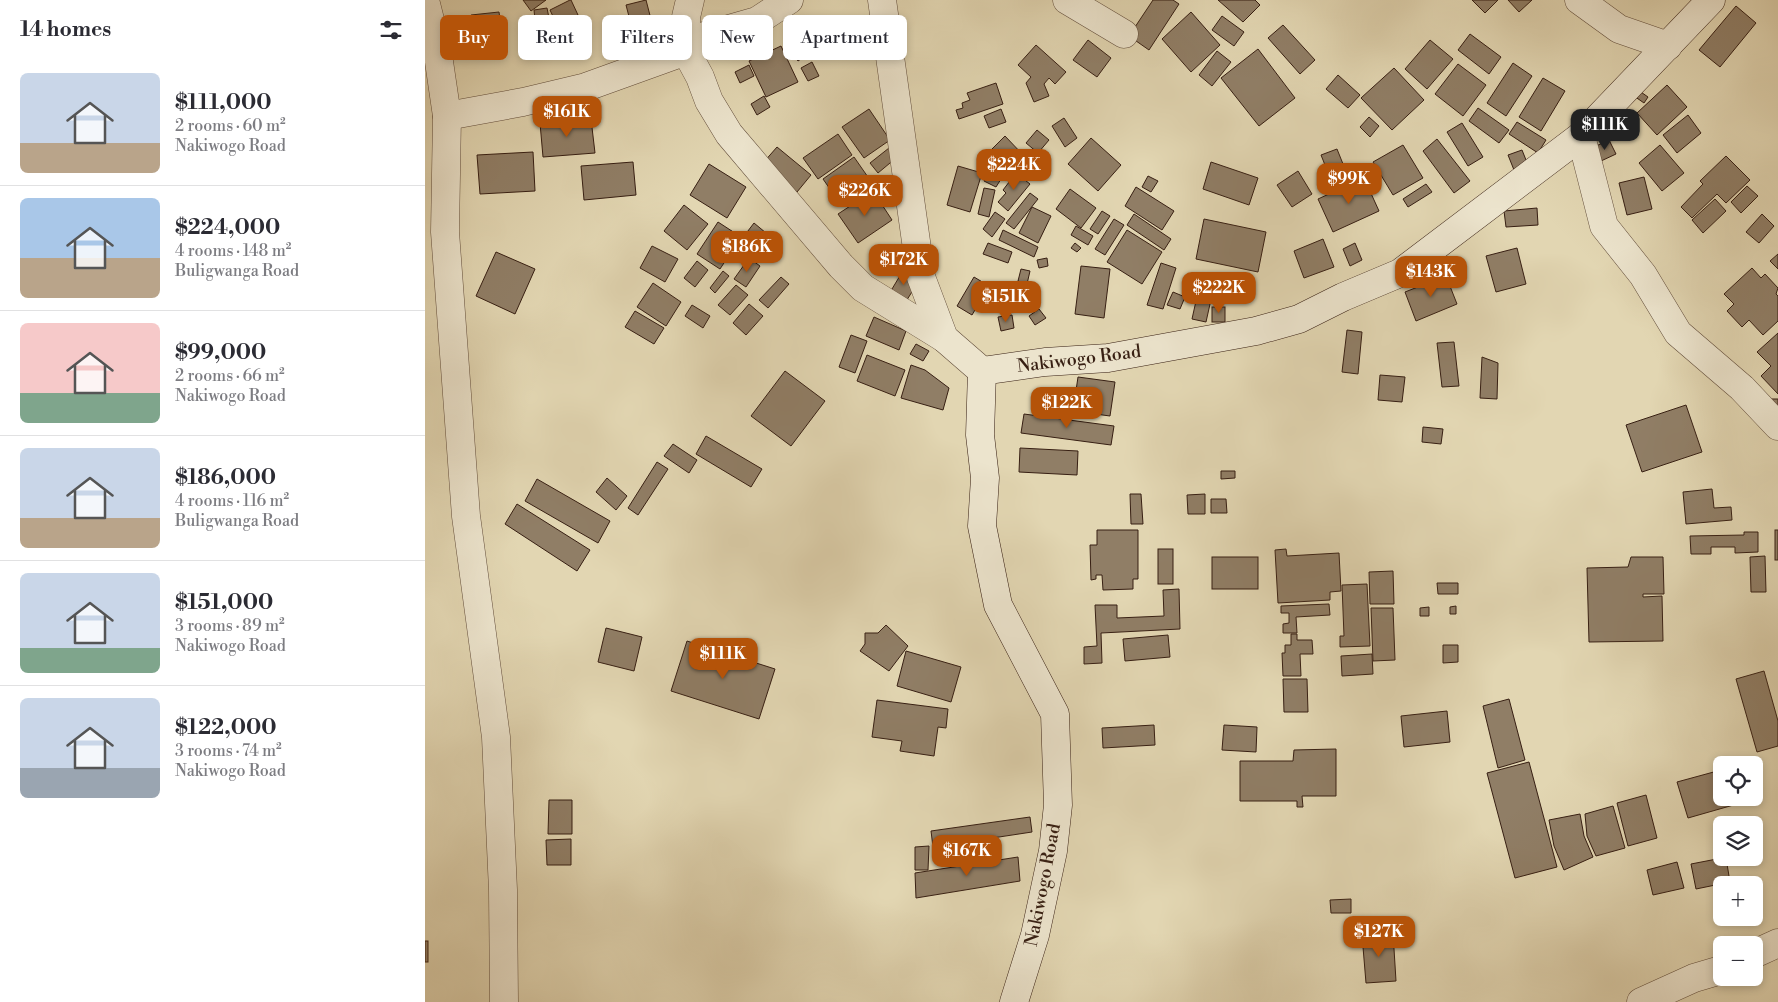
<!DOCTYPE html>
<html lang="en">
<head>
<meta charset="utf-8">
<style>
  :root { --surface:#fff; --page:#f2f2f3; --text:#2b2b33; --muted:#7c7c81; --line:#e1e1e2; --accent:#b45309 }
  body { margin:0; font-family:"Libre Bodoni",serif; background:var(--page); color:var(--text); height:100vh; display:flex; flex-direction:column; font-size:19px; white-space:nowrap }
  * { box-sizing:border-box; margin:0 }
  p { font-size:16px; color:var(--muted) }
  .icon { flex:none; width:28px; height:28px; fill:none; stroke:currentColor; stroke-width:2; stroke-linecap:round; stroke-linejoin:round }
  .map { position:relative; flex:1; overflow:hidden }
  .side { display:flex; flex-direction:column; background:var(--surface); width:425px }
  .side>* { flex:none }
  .banner { position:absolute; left:15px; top:15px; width:475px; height:45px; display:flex; gap:10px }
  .buttons { position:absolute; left:1288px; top:756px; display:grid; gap:10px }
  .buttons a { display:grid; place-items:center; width:50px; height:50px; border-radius:8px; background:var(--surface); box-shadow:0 2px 8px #0003; font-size:25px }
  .price { position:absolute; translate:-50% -42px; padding:0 11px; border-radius:10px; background:var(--accent); color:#fff; font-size:16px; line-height:32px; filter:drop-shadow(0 1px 2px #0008) }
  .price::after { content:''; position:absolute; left:50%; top:30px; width:15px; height:11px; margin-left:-8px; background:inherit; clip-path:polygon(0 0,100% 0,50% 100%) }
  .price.on { background:#222; color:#fff }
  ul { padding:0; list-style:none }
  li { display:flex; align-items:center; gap:15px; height:125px; padding:0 20px }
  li+li { border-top:1px solid var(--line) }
  li span { display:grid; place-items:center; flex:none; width:140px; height:100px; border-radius:8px; color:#555 }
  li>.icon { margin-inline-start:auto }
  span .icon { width:60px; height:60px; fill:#fffc; stroke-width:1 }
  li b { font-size:21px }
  h2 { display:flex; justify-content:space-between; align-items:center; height:60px; padding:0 20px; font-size:21px }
  .tag { padding:0 18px; border-radius:8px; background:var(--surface); box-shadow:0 2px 8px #0003; font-size:18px; line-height:45px }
  .tag.on { background:var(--accent); color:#fff }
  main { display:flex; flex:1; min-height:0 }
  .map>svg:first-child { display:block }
  .building { fill:#907e66; stroke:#371f13 }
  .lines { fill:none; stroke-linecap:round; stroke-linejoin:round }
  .street-casing { stroke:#624d3b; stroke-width:29 }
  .secondary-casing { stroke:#371f13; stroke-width:29 }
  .street { stroke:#ece4cd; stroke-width:28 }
  .secondary { stroke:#ece4cd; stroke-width:28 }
  .labels { text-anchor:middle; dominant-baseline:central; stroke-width:4; stroke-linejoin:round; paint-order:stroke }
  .street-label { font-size:18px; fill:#371f13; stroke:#ece4cd }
</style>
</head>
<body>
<main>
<section class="side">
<h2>14 homes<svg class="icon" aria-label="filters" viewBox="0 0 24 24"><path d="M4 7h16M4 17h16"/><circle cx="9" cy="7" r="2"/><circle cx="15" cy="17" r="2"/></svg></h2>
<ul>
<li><span style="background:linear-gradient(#c9d6e8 70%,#b9a48a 0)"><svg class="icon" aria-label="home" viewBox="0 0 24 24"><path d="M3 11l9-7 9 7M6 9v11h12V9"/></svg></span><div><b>$111,000</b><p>2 rooms · 60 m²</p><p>Nakiwogo Road</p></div></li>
<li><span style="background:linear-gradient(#a9c7e8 60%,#b9a48a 0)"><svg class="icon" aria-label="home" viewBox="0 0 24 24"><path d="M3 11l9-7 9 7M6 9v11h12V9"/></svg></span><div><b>$224,000</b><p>4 rooms · 148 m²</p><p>Buligwanga Road</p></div></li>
<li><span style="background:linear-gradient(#f6c9c9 70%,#7fa58c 0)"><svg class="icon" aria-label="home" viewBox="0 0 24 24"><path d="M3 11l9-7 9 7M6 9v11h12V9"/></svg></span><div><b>$99,000</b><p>2 rooms · 66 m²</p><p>Nakiwogo Road</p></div></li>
<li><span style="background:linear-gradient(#c9d6e8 70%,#b9a48a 0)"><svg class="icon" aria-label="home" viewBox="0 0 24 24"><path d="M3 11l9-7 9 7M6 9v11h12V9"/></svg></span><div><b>$186,000</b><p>4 rooms · 116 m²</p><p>Buligwanga Road</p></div></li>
<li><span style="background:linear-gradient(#c9d6e8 75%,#7fa58c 0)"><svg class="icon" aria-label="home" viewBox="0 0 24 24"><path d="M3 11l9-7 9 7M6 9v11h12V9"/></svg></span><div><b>$151,000</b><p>3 rooms · 89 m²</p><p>Nakiwogo Road</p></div></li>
<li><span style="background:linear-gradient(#c9d6e8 70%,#9aa5b1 0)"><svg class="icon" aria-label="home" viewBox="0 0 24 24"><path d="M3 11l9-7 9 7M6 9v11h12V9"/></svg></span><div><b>$122,000</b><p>3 rooms · 74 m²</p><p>Nakiwogo Road</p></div></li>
</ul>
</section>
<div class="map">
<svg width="1353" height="1002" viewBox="0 0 1353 1002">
  <rect width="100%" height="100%" fill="#e2d6b2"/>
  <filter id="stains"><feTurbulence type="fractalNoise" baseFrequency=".004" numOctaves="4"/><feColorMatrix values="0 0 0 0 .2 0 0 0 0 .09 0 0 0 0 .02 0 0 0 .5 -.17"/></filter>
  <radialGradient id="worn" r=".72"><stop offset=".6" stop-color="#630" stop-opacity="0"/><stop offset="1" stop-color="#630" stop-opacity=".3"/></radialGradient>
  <g class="building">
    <polygon points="98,0 121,0 106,11"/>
    <polygon points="145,0 146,0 153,15 132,25 125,10"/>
    <polygon points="221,0 228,27 208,32 201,5"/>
    <polygon points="728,0 748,0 754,4 724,50 704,36"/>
    <polygon points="793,0 830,0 835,5 818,22"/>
    <polygon points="1047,0 1073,0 1060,13"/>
    <polygon points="1083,0 1107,0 1094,12"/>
    <polygon points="1311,6 1331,23 1295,67 1274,50"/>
    <polygon points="122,8 124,18 110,20 109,10"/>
    <polygon points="74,12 80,55 51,58 46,15"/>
    <polygon points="766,12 795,45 766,72 737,39"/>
    <polygon points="797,16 819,32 809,46 787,30"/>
    <polygon points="421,22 430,41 412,50 403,31"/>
    <polygon points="858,25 890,60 875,74 843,38"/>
    <polygon points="124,26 131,36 115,48 107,37"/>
    <polygon points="1045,34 1076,57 1064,74 1033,50"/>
    <polygon points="380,37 390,49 373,61 364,49"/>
    <polygon points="663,40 686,58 672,77 648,60"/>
    <polygon points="1005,40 1028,59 1002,89 980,69"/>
    <polygon points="611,45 641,72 630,84 624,78 619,84 624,96 609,102 601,83 606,77 593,65"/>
    <polygon points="356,46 373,82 341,97 324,61"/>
    <polygon points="833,49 870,98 834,126 796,78"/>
    <polygon points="792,51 806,62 787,86 774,75"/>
    <polygon points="387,62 394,76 383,81 376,68"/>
    <polygon points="1088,63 1107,76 1081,116 1062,103"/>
    <polygon points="1033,64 1061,85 1038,116 1010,94"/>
    <polygon points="324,65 329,76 315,83 310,72"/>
    <polygon points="969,68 999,100 967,130 936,98"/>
    <polygon points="913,75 935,95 923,108 901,89"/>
    <polygon points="1118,78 1140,91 1116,131 1094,117"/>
    <polygon points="571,83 578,104 534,119 531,110 538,108 537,103 545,100 542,93"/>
    <polygon points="1242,85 1262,107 1232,135 1212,113"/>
    <polygon points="1213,90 1223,97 1219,103 1209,96"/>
    <polygon points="339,96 345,107 332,115 326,104"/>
    <polygon points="1053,108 1084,130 1074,143 1044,121"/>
    <polygon points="444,109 465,140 439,158 417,127"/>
    <polygon points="576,109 581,122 564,128 559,116"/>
    <polygon points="1201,112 1209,118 1206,122 1198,116"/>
    <polygon points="1263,115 1276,133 1252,153 1238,135"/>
    <polygon points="944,117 954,126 945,137 935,127"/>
    <polygon points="639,118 652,138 640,147 627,126"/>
    <polygon points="166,119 170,153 118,157 115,123"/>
    <polygon points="1092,122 1121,140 1113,153 1084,134"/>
    <polygon points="1037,123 1058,157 1043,166 1022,132"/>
    <polygon points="612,130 624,140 613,153 601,143"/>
    <polygon points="413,134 427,155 393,179 378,158"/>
    <polygon points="580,136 599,156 581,174 562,154"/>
    <polygon points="666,138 696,165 673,191 643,164"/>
    <polygon points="1012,139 1045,181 1029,193 998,151"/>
    <polygon points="1184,140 1191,154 1176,161 1169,147"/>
    <polygon points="978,145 998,178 968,195 948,162"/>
    <polygon points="1235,145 1259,173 1237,191 1214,163"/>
    <polygon points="352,147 386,175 372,192 338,163"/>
    <polygon points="464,148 471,158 453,173 445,163"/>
    <polygon points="912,149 918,164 902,170 896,155"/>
    <polygon points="1097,150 1105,170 1091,175 1083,155"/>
    <polygon points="108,152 110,191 55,194 52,155"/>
    <polygon points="1301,156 1325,180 1301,203 1292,194 1267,218 1256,207 1278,184 1275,181"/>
    <polygon points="429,157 445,180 414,202 398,179"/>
    <polygon points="602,161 611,169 603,177 594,169"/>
    <polygon points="208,162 211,195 159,200 156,166"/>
    <polygon points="786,162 833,178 824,205 778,189"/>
    <polygon points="284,164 321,187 302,218 265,195"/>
    <polygon points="533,166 557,173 545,212 522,205"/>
    <polygon points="873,171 887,194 867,207 852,185"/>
    <polygon points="564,172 576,179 571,187 559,181"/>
    <polygon points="591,173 605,184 583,211 573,202 581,193 578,190"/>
    <polygon points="723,176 733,181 726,192 717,187"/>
    <polygon points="1219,177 1227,209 1202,215 1194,183"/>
    <polygon points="939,178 954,211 908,232 893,199"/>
    <polygon points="1001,184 1007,192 983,207 978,199"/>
    <polygon points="1322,186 1333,196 1316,213 1306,202"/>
    <polygon points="711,187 749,211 737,230 700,206"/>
    <polygon points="559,188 570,190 564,217 553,214"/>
    <polygon points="645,189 671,208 656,228 631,209"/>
    <polygon points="448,191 467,220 433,243 413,214"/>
    <polygon points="605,193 613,199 589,229 581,223"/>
    <polygon points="1290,199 1301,211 1278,233 1267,220"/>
    <polygon points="259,205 283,224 262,250 239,231"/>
    <polygon points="607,207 626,216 613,243 594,233"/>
    <polygon points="1112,208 1113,225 1081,227 1079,211"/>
    <polygon points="677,211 685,216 673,234 665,229"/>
    <polygon points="570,212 580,219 567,237 558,229"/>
    <polygon points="709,214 746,239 739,250 702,225"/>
    <polygon points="1337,214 1349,226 1334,243 1321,232"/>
    <polygon points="689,219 699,225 680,255 670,249"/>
    <polygon points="779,219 841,232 833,272 771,259"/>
    <polygon points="293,222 316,237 295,269 272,254"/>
    <polygon points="329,223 341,233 325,255 313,244"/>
    <polygon points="651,226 668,236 663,245 646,235"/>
    <polygon points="578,230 613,247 609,257 574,240"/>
    <polygon points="702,230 737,252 717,284 682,262"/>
    <polygon points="898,239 909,267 879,278 869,251"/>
    <polygon points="563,243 587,252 583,263 558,254"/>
    <polygon points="650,243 656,248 652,252 646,248"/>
    <polygon points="930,243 937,260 925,266 918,249"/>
    <polygon points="227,246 253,259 240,282 215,268"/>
    <polygon points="1092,248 1101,284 1071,292 1061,256"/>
    <polygon points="71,252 110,269 90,314 51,296"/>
    <polygon points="1353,254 1353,269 1345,261"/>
    <polygon points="324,258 335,266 321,287 309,279"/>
    <polygon points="622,258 623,266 614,268 612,260"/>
    <polygon points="272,261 283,270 270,287 259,278"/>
    <polygon points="736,263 751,268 738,309 722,305"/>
    <polygon points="656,266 685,269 679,318 650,314"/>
    <polygon points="1327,268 1336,278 1340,274 1353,288 1351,294 1353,296 1353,321 1338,335 1324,320 1317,327 1302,311 1309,304 1299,294"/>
    <polygon points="479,269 495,279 480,303 464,294"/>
    <polygon points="596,269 605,271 602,284 593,281"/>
    <polygon points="298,271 304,276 290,293 285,288"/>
    <polygon points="1021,276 1032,304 991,321 980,292"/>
    <polygon points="356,277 364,284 343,308 334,300"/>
    <polygon points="549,277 564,286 547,315 532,306"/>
    <polygon points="228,283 256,302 241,326 212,307"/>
    <polygon points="311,285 323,295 305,315 293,305"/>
    <polygon points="748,292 760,297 755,309 742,305"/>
    <polygon points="773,292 787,295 781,322 767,319"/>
    <polygon points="324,304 338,316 321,335 308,323"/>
    <polygon points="267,305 285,316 278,328 260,316"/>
    <rect x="787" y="307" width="13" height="15"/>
    <polygon points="614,309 621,318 610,325 604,316"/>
    <polygon points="210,311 239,328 229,344 200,327"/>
    <polygon points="587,315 589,328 576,331 573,317"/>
    <polygon points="449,317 481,331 474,350 441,336"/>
    <polygon points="922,330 937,332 933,374 917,372"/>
    <polygon points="1353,333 1353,394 1336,376 1346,366 1332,352"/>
    <polygon points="426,335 442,341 430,373 414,367"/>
    <polygon points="1029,342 1034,386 1017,387 1012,343"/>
    <polygon points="491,344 504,351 498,361 485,354"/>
    <polygon points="442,355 480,370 470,396 432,381"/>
    <polygon points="1057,357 1073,363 1072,399 1055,398"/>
    <polygon points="486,365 500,370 524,388 518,410 476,398"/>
    <polygon points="360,371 400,401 366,446 326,416"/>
    <polygon points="955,375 980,377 977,402 953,400"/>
    <polygon points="653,377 690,382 685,416 648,411"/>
    <polygon points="1345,399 1353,399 1353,415"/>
    <polygon points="1261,405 1277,452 1217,472 1201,425"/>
    <polygon points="599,414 689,426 686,445 596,433"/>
    <polygon points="998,427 1018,429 1016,444 997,442"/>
    <polygon points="281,436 337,469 326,487 271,454"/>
    <polygon points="248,444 272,460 264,473 239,456"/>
    <polygon points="595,448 653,451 652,475 594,472"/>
    <polygon points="232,462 243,469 213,515 203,508"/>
    <polygon points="796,471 810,471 810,478 796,479"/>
    <polygon points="182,478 202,496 191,510 171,492"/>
    <polygon points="112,479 185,521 173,543 100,501"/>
    <polygon points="1287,489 1289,508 1306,507 1307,520 1261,524 1258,492"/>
    <polygon points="705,494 716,494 718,524 706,524"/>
    <polygon points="780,494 780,514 763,514 762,495"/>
    <polygon points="786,499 801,499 802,513 786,513"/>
    <polygon points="92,504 165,550 152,571 80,524"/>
    <polygon points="672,530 713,530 713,579 708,579 708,589 678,590 677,575 671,575 671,579 666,580 665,545 672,545"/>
    <rect x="1350" y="530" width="3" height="30"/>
    <polygon points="1319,532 1333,532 1333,552 1310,553 1310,547 1286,547 1286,554 1266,554 1265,536 1319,535"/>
    <rect x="733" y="549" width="15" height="35"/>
    <polygon points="861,549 862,556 914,553 916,591 905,592 905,600 853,603 850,550"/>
    <polygon points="1340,556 1341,592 1326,592 1325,557"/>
    <rect x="787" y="557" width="46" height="32"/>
    <polygon points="1206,557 1238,557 1239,594 1218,594 1218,597 1237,596 1238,641 1164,642 1162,568 1203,567"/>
    <polygon points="968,571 969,604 945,604 944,572"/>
    <polygon points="1012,583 1033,583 1033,594 1013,594"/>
    <polygon points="942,584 945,646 915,647 915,636 919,636 917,585"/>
    <polygon points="754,589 755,629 676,633 677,663 659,664 659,647 672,646 670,605 692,605 692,618 739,616 738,590"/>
    <polygon points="904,604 905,615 871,617 872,633 858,633 858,624 864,623 864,613 856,613 856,606"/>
    <polygon points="1031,606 1031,614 1025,614 1025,607"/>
    <polygon points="1004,607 1004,616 995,616 995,608"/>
    <polygon points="946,608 968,608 970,660 948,661"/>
    <polygon points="461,625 483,646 464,671 435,651 440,644 440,633 453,633"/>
    <polygon points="181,628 217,637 209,671 173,662"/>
    <polygon points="866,634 872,634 872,640 887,640 888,654 875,654 876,676 858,676 857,653 860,653 860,645 866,645"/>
    <polygon points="743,635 745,657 700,661 698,639"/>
    <polygon points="262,641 350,669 334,719 246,691"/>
    <polygon points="1018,645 1033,645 1033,662 1018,663"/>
    <polygon points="481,651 536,667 526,702 472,686"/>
    <polygon points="947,654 948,674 917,676 916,656"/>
    <polygon points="1339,671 1353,721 1353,746 1332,752 1311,679"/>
    <polygon points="858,679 882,679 883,712 859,712"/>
    <polygon points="1084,699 1100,760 1073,768 1058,706"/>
    <polygon points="452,700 523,709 521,728 513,727 509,756 475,751 477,741 447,737"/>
    <polygon points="1022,711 1025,742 979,747 976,716"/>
    <polygon points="729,725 730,745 678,748 677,728"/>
    <polygon points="799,725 832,727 831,752 797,750"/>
    <polygon points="911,749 911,796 877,796 878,807 872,807 872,801 815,801 815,761 868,761 869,750"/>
    <polygon points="1104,762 1132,867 1090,878 1062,773"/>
    <polygon points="1296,770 1296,798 1326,798 1326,800 1263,818 1252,782"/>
    <polygon points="1221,795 1232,838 1203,846 1192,803"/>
    <polygon points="124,800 147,800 147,834 123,834"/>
    <polygon points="1188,806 1200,848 1171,856 1162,836 1160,814"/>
    <polygon points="1155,814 1159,836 1168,857 1139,870 1129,846 1124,820"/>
    <polygon points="605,817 607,832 508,847 506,831"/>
    <polygon points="146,839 146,865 122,865 121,840"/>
    <polygon points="504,846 503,870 490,870 490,847"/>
    <polygon points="593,857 595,881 491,898 490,873"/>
    <polygon points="1297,858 1301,858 1305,882 1271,889 1266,864"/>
    <polygon points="1252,862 1259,888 1228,895 1222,870"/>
    <polygon points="926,899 926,913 906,913 905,900"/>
    <polygon points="968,933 971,981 941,983 937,935"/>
    <rect x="0" y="941" width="3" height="21"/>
  </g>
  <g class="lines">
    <defs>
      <g id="street">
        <polyline points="0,0 12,48 22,116 20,232 41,516 71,737 78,890 79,1002"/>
        <polyline points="364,0 332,21 276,37 261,51 275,77 284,101 304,134 416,266 438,288 519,338"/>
        <polyline points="457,0 496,277 519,338 557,371"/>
        <polyline points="642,0 699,34"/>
        <polyline points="1154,0 1194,29 1243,46"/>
        <polyline points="22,116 98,102 161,87 261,51 261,17 265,0"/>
        <polyline points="1156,136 1179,226 1218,275 1253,333 1317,388 1353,426"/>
        <polyline points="1329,954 1353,943"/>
        <polyline points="1216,1002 1269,978 1296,970"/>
      </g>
      <polyline id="secondary" points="589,1002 610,935 628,851 633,805 630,714 573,605 557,526 560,478 555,435 557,371 620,362 683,358 831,331 874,319 918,297 975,273 1156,136 1286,0"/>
    </defs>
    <use href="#street" class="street-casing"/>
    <use href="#secondary" class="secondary-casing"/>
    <use href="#street" class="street"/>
    <use href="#secondary" class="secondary"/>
  </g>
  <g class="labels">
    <g class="street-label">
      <text transform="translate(654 359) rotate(-7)">Nakiwogo Road</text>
      <text transform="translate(618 885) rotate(-79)">Nakiwogo Road</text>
    </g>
  </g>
  <rect width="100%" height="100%" filter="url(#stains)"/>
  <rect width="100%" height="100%" fill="url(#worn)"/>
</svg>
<div class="buttons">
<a><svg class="icon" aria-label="locate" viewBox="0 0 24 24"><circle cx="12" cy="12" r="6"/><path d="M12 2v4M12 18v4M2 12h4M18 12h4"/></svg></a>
<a><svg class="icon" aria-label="layers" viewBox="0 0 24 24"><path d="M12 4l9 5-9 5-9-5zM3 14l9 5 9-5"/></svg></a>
<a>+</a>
<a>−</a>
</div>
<b class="price" style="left:142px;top:138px">$161K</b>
<b class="price on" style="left:1180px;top:151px">$111K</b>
<b class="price" style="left:589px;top:191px">$224K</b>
<b class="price" style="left:924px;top:205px">$99K</b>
<b class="price" style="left:440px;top:217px">$226K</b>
<b class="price" style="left:322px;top:273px">$186K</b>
<b class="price" style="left:479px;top:286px">$172K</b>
<b class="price" style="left:1006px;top:298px">$143K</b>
<b class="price" style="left:794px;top:314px">$222K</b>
<b class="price" style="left:581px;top:323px">$151K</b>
<b class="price" style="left:642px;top:429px">$122K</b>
<b class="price" style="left:298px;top:680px">$111K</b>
<b class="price" style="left:542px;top:877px">$167K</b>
<b class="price" style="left:954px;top:958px">$127K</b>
<div class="banner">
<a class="tag on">Buy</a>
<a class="tag">Rent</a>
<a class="tag">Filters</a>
<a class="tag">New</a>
<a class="tag">Apartment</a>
</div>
</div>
</main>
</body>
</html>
